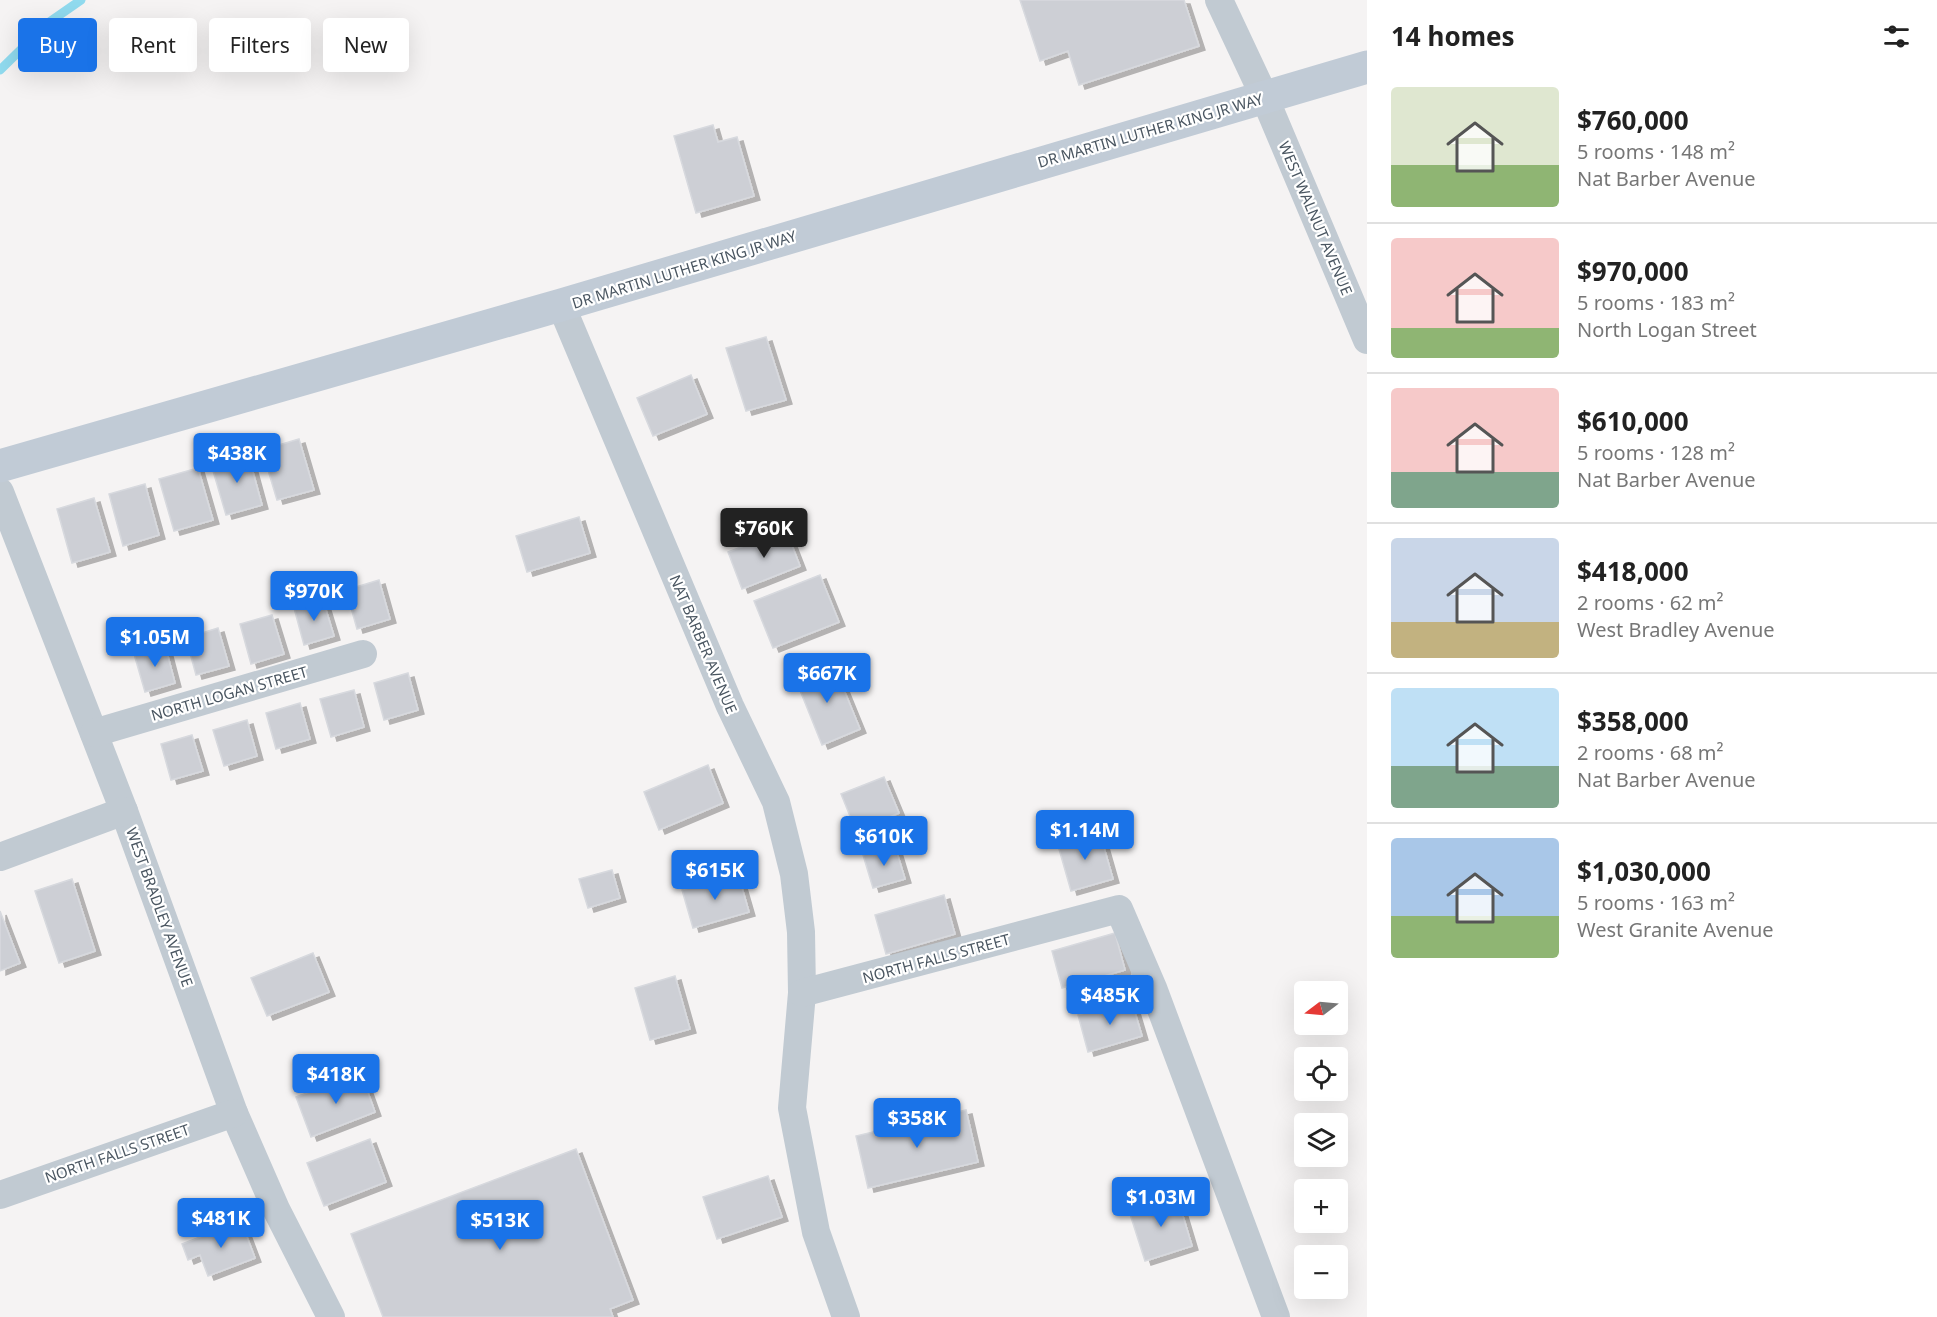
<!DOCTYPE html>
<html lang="en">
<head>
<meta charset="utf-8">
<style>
  :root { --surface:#fff; --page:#f2f2f2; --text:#222; --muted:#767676; --line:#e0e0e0; --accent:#1a73e8 }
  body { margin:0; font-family:"Noto Sans",sans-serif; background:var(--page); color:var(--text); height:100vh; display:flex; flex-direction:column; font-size:22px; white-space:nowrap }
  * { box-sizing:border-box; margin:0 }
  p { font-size:20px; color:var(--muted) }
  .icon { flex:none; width:33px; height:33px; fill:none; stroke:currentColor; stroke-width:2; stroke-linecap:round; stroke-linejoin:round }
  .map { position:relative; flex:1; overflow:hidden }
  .sheet { display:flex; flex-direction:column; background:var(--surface); width:570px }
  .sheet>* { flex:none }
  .hud { position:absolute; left:18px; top:18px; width:570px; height:54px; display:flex; gap:12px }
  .needle { width:39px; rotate:254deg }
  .fabs { position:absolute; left:1294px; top:981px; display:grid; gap:12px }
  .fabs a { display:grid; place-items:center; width:54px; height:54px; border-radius:6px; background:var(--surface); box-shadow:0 6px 24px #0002; font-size:30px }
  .price { position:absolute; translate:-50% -51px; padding:0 14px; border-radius:6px; background:var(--accent); color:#fff; font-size:20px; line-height:39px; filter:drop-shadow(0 2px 3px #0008) }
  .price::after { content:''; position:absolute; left:50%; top:36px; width:18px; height:14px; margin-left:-9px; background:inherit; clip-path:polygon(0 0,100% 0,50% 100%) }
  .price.current { background:#222; color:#fff }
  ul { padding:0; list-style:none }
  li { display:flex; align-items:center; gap:18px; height:150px; padding:0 24px }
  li+li { border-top:2px solid var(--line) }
  li span { display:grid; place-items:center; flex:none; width:168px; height:120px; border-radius:6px; color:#555 }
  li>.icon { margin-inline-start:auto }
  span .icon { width:72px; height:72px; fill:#fffc; stroke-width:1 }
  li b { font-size:26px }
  h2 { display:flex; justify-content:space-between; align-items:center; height:72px; padding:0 24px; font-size:26px }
  .tag { padding:0 21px; border-radius:6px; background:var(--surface); box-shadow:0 6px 24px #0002; font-size:21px; line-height:54px }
  .tag.current { background:var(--accent); color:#fff }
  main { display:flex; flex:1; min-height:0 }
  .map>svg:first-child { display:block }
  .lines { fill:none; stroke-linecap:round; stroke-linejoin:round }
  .stream { stroke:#90daee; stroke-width:9 }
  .building { fill:#cdcfd5; stroke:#d7d9de; stroke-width:1.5; filter:url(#shadow) }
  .minor { stroke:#c1cad2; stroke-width:28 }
  .secondary { stroke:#c1cbd6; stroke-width:33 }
  .labels { text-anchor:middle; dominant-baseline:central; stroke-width:4.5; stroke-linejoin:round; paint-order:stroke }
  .street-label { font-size:15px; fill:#4a5661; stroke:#fff }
</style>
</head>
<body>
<main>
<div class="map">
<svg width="1367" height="1317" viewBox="0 0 1367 1317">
  <defs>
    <filter id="shadow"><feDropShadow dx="6" dy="4" stdDeviation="0" flood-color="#0004"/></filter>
  </defs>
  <rect width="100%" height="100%" fill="#f5f3f3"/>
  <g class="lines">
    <polyline class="stream" points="0,70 48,23 81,0"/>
  </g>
  <g class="building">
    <polygon points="1020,0 1184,0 1199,46 1079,85 1068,51 1040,61"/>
    <polygon points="713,125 718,142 737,137 754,196 696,213 674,136"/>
    <polygon points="766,337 786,400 746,411 726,348"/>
    <polygon points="691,375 707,414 653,436 637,398"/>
    <polygon points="299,439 314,490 277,500 262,450"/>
    <polygon points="248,454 262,505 226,515 211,464"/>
    <polygon points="198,468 213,520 174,531 159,479"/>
    <polygon points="145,484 159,535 123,546 109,494"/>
    <polygon points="94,498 110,552 72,563 57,509"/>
    <polygon points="579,517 590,553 527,572 516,536"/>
    <polygon points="786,530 800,566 742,589 728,552"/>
    <polygon points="820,575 839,622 773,648 754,601"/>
    <polygon points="379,580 390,619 357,629 346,590"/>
    <polygon points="323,600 334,636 304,645 294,608"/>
    <polygon points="272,615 284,654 251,664 240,624"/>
    <polygon points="218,628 229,666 196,675 186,638"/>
    <polygon points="165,645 175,683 145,692 134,654"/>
    <polygon points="833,663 860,729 822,745 795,678"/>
    <polygon points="408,673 418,710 384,720 374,683"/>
    <polygon points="354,690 364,727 331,737 320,699"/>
    <polygon points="300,703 310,739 276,749 266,713"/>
    <polygon points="247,720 257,756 224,766 213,730"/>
    <polygon points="192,735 203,771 171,780 161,744"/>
    <polygon points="708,765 723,803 659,830 644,792"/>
    <polygon points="884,777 899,813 856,831 841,794"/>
    <polygon points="1099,830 1113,879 1071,891 1057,842"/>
    <polygon points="895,846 905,879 873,888 863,855"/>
    <polygon points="612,870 620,898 588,908 579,879"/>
    <polygon points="738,874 749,912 693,928 682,890"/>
    <polygon points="72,879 95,951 59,963 35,891"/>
    <polygon points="944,895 955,934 886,954 875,915"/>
    <polygon points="0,911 20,963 0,971"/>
    <polygon points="1115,933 1125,970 1062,988 1052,951"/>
    <polygon points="313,953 329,992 267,1016 251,978"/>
    <polygon points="675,976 690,1029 650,1040 635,988"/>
    <polygon points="1131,999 1142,1036 1088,1052 1078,1015"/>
    <polygon points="361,1073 375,1112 311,1137 296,1097"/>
    <polygon points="966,1110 978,1162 868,1188 856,1136"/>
    <polygon points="370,1139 386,1182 324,1206 307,1163"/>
    <polygon points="576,1149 633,1300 610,1309 613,1317 383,1317 351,1234"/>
    <polygon points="768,1176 782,1217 717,1239 703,1197"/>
    <polygon points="1177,1196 1192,1246 1145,1261 1129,1211"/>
    <polygon points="241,1221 255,1258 208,1276 200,1255 188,1260 182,1244"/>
  </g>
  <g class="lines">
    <g class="minor">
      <polyline points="1219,0 1264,96 1367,340"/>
      <polyline points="561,305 730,706 776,802 794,874 801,932 802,993 792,1108 816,1232 846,1317"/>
      <polyline points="0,492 124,811 234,1113 276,1209 331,1317"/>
      <polyline points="94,733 363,654"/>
      <polyline points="0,857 124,811"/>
      <polyline points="802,993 1119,909 1153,988 1276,1317"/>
      <polyline points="0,1195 234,1113"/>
    </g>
    <polyline class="secondary" points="0,466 561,305 1367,67"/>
  </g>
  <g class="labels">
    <g class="street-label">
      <text transform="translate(1150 130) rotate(-16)">DR MARTIN LUTHER KING JR WAY</text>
      <text transform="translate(1316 218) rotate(67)">WEST WALNUT AVENUE</text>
      <text transform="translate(684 269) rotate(-17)">DR MARTIN LUTHER KING JR WAY</text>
      <text transform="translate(704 644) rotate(67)">NAT BARBER AVENUE</text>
      <text transform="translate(229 693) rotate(-16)">NORTH LOGAN STREET</text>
      <text transform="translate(160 907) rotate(70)">WEST BRADLEY AVENUE</text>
      <text transform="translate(936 958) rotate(-15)">NORTH FALLS STREET</text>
      <text transform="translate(117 1153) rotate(-19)">NORTH FALLS STREET</text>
    </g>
  </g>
</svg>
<div class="fabs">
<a><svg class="needle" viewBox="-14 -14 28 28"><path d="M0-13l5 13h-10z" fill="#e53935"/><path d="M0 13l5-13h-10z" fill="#767676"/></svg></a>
<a><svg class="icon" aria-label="locate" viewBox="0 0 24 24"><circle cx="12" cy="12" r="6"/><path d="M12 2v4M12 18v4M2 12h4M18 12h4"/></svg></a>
<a><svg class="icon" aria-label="layers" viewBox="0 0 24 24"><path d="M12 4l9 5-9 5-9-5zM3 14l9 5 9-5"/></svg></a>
<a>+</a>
<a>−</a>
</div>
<b class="price" style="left:237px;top:484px">$438K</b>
<b class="price current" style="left:764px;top:559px">$760K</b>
<b class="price" style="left:314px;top:622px">$970K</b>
<b class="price" style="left:155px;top:668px">$1.05M</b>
<b class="price" style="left:827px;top:704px">$667K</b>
<b class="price" style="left:1085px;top:861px">$1.14M</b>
<b class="price" style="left:884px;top:867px">$610K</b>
<b class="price" style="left:715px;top:901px">$615K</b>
<b class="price" style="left:1110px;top:1026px">$485K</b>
<b class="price" style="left:336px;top:1105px">$418K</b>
<b class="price" style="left:917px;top:1149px">$358K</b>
<b class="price" style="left:1161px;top:1228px">$1.03M</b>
<b class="price" style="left:221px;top:1249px">$481K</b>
<b class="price" style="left:500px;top:1251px">$513K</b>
<div class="hud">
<a class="tag current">Buy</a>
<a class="tag">Rent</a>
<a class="tag">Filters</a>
<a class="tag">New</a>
</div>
</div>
<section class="sheet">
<h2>14 homes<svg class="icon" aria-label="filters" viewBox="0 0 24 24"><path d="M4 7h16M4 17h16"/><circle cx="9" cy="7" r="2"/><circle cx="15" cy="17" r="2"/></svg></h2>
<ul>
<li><span style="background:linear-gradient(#dfe7d0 65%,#8fb573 0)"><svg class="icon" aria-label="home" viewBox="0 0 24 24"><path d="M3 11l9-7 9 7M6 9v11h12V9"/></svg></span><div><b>$760,000</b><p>5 rooms · 148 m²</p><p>Nat Barber Avenue</p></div></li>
<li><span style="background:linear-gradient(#f6c9c9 75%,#8fb573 0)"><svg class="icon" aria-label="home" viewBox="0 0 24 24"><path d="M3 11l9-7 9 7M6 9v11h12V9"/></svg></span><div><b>$970,000</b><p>5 rooms · 183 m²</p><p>North Logan Street</p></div></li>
<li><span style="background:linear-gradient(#f6c9c9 70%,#7fa58c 0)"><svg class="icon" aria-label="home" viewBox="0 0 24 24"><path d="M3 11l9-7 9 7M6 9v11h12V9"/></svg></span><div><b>$610,000</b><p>5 rooms · 128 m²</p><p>Nat Barber Avenue</p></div></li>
<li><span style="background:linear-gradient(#c9d6e8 70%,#c2b280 0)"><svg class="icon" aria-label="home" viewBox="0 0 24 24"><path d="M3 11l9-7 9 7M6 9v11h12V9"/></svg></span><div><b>$418,000</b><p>2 rooms · 62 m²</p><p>West Bradley Avenue</p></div></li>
<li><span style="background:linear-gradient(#bfe0f5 65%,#7fa58c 0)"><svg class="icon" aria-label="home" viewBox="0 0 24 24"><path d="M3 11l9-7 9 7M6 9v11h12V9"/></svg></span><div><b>$358,000</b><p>2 rooms · 68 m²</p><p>Nat Barber Avenue</p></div></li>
<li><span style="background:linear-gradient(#a9c7e8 65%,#8fb573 0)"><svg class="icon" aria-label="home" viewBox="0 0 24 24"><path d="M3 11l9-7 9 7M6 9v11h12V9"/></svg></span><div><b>$1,030,000</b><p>5 rooms · 163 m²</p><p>West Granite Avenue</p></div></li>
</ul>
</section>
</main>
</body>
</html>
